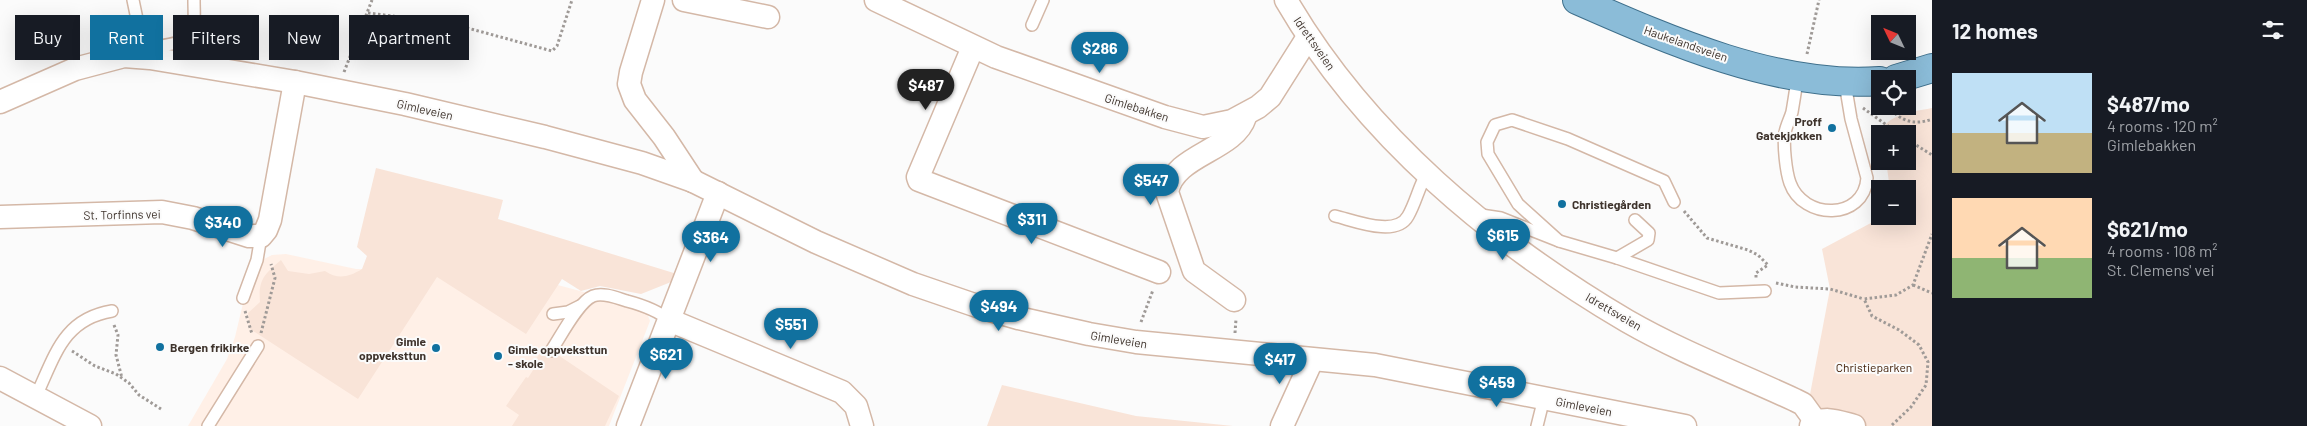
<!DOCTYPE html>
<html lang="en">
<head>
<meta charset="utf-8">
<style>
  :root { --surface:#171b24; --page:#242831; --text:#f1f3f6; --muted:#9ea1a6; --accent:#11719f }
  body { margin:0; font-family:Barlow,sans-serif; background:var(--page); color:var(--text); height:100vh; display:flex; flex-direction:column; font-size:19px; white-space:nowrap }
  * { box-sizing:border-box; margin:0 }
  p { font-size:16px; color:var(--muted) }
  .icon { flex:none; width:28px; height:28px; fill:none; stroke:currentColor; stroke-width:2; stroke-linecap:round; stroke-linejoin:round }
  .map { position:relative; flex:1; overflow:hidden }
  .sheet { display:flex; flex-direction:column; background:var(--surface); width:375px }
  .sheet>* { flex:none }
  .guide { position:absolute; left:15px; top:15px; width:475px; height:45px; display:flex; gap:10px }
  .needle { width:32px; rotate:313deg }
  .fabs { position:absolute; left:1871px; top:15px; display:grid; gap:10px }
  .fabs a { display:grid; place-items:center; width:45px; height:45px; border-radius:0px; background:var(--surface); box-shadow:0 5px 20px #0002; font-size:25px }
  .price { position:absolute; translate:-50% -42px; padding:0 11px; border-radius:18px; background:var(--accent); color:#fff; font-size:16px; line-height:32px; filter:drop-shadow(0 1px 2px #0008) }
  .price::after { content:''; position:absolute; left:50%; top:30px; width:15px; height:11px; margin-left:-8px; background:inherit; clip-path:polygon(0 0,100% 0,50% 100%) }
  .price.selected { background:#222; color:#fff }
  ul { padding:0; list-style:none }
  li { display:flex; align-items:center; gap:15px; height:125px; padding:0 20px }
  li span { display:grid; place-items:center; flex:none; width:140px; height:100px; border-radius:0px; color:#555 }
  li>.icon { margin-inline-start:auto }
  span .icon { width:60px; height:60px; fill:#fffc; stroke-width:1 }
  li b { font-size:21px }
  h2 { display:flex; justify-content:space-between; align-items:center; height:60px; padding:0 20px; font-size:21px }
  .tag { padding:0 18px; border-radius:0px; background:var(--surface); box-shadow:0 5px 20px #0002; font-size:18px; line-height:45px }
  .tag.selected { background:var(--accent); color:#fff }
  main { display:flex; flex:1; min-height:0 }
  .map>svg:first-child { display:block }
  .built { fill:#fff0e7 }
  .green { fill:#f9e4d8 }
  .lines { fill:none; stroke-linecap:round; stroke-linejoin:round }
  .service-casing { stroke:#d4b8a7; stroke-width:14 }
  .minor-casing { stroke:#d4b8a7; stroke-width:25 }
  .primary-casing { stroke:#3e6f8b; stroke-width:30 }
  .path { stroke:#9f9a97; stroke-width:3; stroke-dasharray:2.5 2.5; stroke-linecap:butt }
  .service { stroke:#fff; stroke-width:11 }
  .minor { stroke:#fff; stroke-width:22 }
  .primary { stroke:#8bbcd8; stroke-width:28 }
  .poi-dot { fill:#11719f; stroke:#fbfbfb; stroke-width:2 }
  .labels { text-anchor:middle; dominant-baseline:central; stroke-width:4; stroke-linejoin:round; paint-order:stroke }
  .street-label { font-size:12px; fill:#3e332c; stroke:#fbfbfb }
  .poi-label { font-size:12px; font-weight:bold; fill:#3e332c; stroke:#fbfbfb; text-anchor:start }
  .park-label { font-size:12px; fill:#44220b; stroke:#fbfbfb }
</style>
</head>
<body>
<main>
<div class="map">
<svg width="1932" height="426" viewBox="0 0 1932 426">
  <rect width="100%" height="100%" fill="#fbfbfb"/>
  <polygon class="built" points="286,254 356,269 509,272 640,307 646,311 650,321 609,426 188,426 227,359 235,337 245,295 262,260 272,255"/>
  <g class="green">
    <path d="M 1932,108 L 1932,426 L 1804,426 L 1830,289 L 1822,249 L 1884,216 L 1908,216 L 1908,189 L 1890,189 L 1886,161 L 1908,161 L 1908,134 L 1880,134 L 1880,150 L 1875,140 C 1888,113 1906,113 1932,108 Z"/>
    <path d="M 376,168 L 503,200 L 498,219 L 677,274 L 671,282 L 641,294 L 600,286 L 581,291 L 562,279 L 526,334 L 437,277 L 358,399 L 250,329 L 248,313 L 260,302 C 258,279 265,274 281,260 L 288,271 L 309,274 L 325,271 C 338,280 349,277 362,269 L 367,256 L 357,247 Z"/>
    <polygon points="544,348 556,356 558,355 619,396 605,426 512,426 519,415 506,406 526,377 528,378 535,367 532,364"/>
    <polygon points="1002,385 1136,416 1233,426 987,426"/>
  </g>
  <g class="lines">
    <defs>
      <g id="service">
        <polyline points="133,0 143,48"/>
        <polyline points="1032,25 1043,0"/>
        <path d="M 135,51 C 149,45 188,47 193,32 C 195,22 194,10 194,0"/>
        <path d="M 1797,78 C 1796,89 1794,100 1792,112 C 1790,119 1786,126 1785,133 C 1783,145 1786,172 1790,183 C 1803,220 1864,221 1867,178 L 1851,119 L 1845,83"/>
        <polyline points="1481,215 1501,218 1559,241 1617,258 1719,293 1765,291"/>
        <path d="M 1335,216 C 1353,220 1396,238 1408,216 C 1416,202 1419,186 1427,173"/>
        <polyline points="1559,241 1518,204 1488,154 1487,142 1495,125 1512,120 1568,139 1664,181 1674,202"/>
        <polyline points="1617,258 1648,240 1649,233 1635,220"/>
        <polyline points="243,298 257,260 261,236"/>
        <polyline points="553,314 568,312 580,306"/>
        <path d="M 551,351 C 560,338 578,302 593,296 C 603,292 617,298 627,301 C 642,305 657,310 669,320"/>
        <path d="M 36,396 C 55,356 63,319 112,311"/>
        <polyline points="208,426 258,346"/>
        <polyline points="1537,426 1544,398"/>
      </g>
      <g id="minor">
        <polyline points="653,0 631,72 629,84 635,100 664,137 693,181"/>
        <polyline points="684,0 768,17"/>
        <polyline points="876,0 996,57 1165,117 1203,127 1232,121 1258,107 1270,97 1308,37"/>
        <path d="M 1286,0 C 1365,136 1493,242 1627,321 C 1681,352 1739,374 1795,400 L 1803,404 L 1816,422"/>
        <polyline points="973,47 918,177 919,180 1159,272"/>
        <polyline points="0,102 75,69 124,56 150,58 295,82 405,104 545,137 642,163 693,181 816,242 913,284 983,308 1018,318 1089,334 1136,342 1375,365 1685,426"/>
        <polyline points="0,217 162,212 193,218 249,236 261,236 266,230 270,220 295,82"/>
        <path d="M 1234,300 L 1194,271 L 1167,192 C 1174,154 1234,151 1245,117"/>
        <polyline points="669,320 842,392 856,406 862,426"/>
        <polyline points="0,378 90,426"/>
        <polyline points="628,426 718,193"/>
        <polyline points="1282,426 1312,360"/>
        <path d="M 1811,426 C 1824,415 1839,422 1854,426"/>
      </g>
      <g id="primary">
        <path d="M 1577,0 C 1668,40 1779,89 1880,81"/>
        <polyline points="1896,79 1932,68"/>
      </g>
    </defs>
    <use href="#service" class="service-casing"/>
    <use href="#minor" class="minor-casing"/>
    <use href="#primary" class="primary-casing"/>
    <g class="path">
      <polyline points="368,13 449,23 552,51 557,46 572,0"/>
      <polyline points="1807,54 1819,0"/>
      <polyline points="344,72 372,0"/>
      <path d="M 1888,106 C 1900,121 1914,126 1932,119"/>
      <polyline points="1863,108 1899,134"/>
      <polyline points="1908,140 1932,155"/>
      <polyline points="1684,211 1707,238 1748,250 1758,255 1768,265 1756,273 1756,278"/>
      <polyline points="1776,283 1795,287 1830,289 1864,299"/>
      <polyline points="1913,285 1932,293"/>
      <polyline points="245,311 252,334"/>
      <polyline points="1141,322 1153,290"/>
      <polyline points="114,325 118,335 116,355 122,378"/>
      <polyline points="261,333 275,278 271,264"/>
      <polyline points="1235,333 1236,319"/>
      <polyline points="72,351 95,366 116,374 129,383 139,395 161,409"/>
      <polyline points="1892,425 1911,407 1926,385 1928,362 1919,345 1899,330 1872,316 1864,299 1896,295 1913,285 1932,234"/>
    </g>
    <use href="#service" class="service"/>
    <use href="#minor" class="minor"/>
    <use href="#primary" class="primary"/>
  </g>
  <g class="poi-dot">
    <circle cx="1832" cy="128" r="5"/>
    <circle cx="1562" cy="204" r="5"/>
    <circle cx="160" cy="347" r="5"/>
    <circle cx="436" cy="348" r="5"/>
    <circle cx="498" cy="356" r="5"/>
  </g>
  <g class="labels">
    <g class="street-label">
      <text transform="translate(1315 43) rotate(55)">Idrettsveien</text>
      <text transform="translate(1686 43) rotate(19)">Haukelandsveien</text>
      <text transform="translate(1137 107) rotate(18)">Gimlebakken</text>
      <text transform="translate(425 109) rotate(13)">Gimleveien</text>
      <text transform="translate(122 214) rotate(-1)">St. Torfinns vei</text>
      <text transform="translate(1614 311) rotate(30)">Idrettsveien</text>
      <text transform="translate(1119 339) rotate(9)">Gimleveien</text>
      <text transform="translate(1584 406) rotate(11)">Gimleveien</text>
    </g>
    <g class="poi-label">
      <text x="1822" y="121" text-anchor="end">Proff<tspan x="1822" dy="14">Gatekjøkken</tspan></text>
      <text x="1572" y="204">Christiegården</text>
      <text x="426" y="341" text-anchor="end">Gimle<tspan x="426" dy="14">oppveksttun</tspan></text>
      <text x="170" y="347">Bergen frikirke</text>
      <text x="508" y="349">Gimle oppveksttun<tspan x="508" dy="14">- skole</tspan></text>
    </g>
    <g class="park-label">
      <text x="1874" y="367">Christieparken</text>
    </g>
  </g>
</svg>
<div class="fabs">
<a><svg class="needle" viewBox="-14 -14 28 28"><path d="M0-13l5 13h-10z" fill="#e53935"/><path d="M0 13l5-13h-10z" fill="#9ea1a6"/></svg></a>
<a><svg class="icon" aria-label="locate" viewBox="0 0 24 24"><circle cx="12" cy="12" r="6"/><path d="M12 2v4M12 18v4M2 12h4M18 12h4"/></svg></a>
<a>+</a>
<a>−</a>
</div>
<b class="price" style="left:1100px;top:74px">$286</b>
<b class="price selected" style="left:926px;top:111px">$487</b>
<b class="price" style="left:1151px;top:206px">$547</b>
<b class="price" style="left:1032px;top:245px">$311</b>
<b class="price" style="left:223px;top:248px">$340</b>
<b class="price" style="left:1503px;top:261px">$615</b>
<b class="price" style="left:711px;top:263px">$364</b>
<b class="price" style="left:999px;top:332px">$494</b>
<b class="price" style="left:791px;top:350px">$551</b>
<b class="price" style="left:666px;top:380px">$621</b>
<b class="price" style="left:1280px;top:385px">$417</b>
<b class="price" style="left:1497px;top:408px">$459</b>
<div class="guide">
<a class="tag">Buy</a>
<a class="tag selected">Rent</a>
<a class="tag">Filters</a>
<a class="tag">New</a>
<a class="tag">Apartment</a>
</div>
</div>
<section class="sheet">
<h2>12 homes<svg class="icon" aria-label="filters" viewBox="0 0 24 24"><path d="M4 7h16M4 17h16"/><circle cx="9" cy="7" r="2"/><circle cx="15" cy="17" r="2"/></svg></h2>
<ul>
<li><span style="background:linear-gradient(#bfe0f5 60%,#c2b280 0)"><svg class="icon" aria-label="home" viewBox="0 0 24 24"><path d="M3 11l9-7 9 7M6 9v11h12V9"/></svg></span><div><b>$487/mo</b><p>4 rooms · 120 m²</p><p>Gimlebakken</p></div></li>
<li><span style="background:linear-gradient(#ffd9b3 60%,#8fb573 0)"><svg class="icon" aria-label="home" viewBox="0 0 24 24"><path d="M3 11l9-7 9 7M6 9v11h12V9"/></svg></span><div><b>$621/mo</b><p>4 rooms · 108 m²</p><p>St. Clemens' vei</p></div></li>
</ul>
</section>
</main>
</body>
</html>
